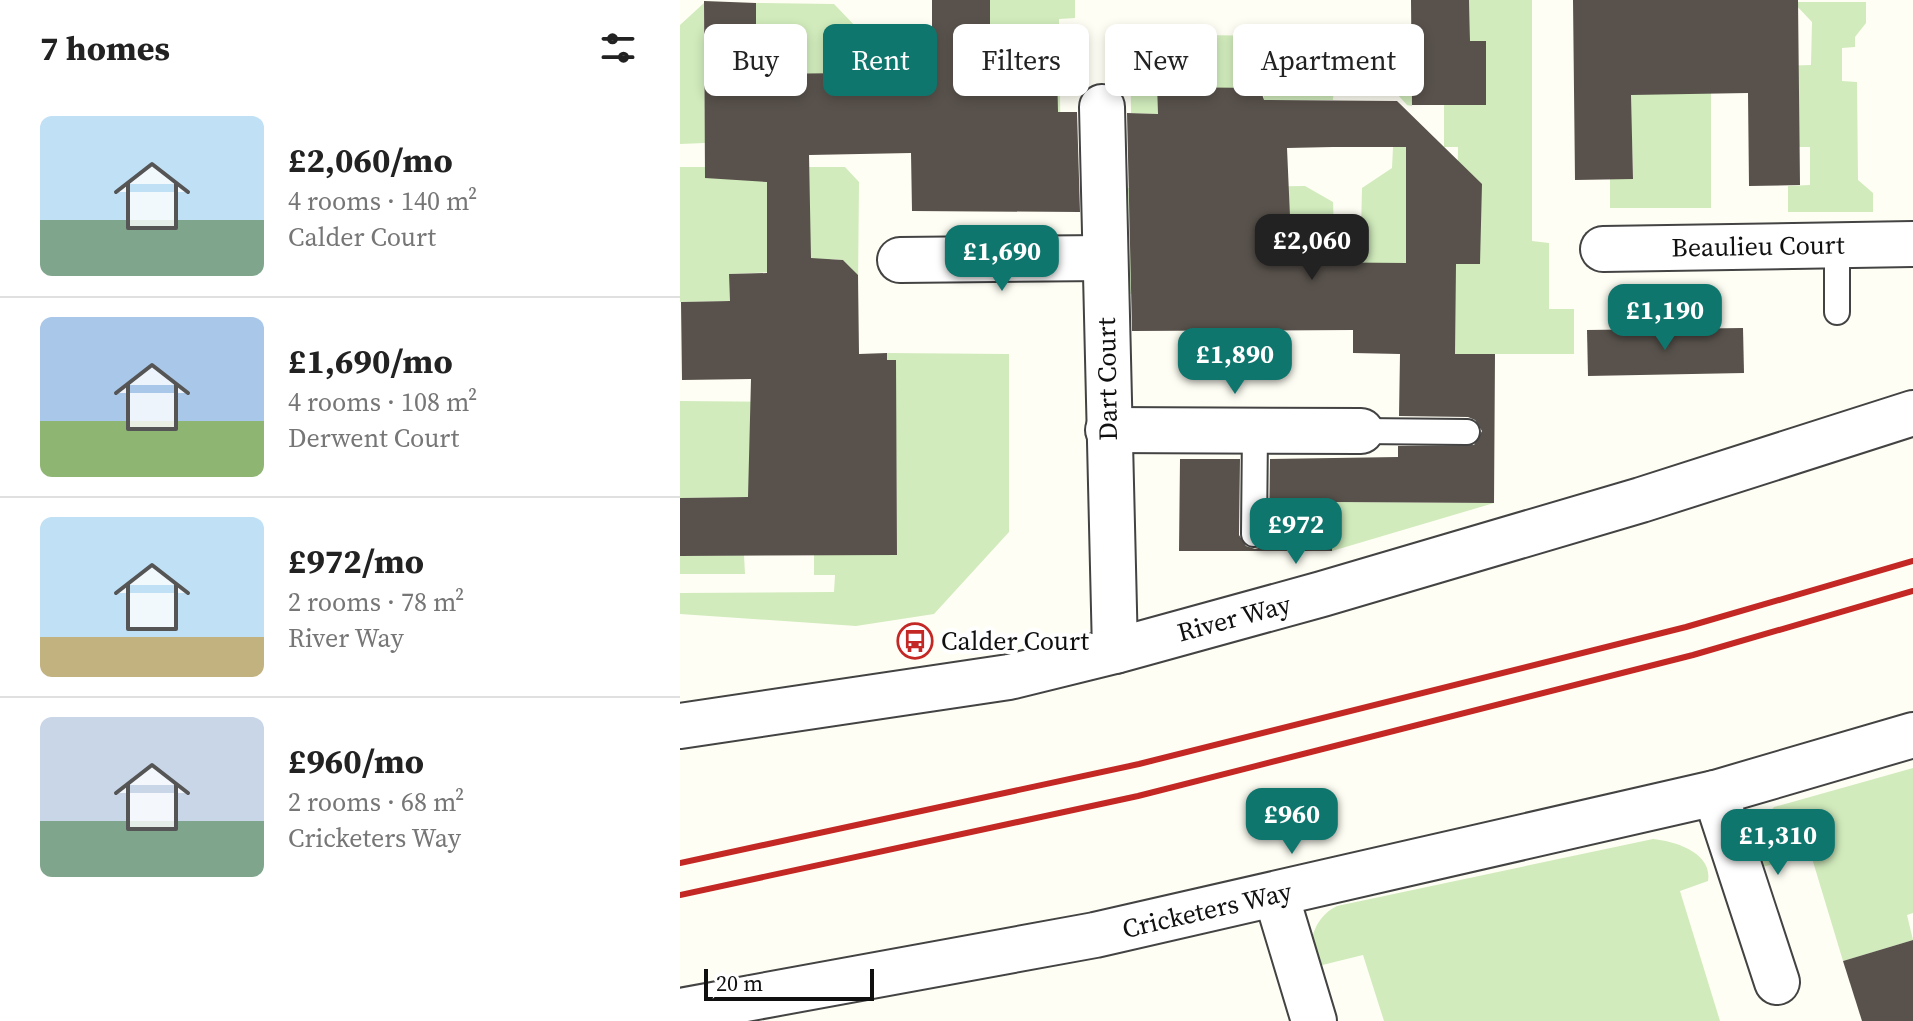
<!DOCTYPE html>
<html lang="en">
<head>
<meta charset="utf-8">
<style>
  :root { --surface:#fff; --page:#f6f6f6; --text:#222; --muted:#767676; --line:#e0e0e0; --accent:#0f766e }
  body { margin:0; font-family:"Source Serif 4",serif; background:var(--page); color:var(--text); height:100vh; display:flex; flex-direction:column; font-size:30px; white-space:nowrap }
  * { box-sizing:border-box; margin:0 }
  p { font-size:26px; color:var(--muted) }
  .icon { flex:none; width:44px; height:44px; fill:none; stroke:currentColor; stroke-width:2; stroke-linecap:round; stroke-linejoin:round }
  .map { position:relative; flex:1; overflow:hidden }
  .details { display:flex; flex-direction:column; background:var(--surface); width:680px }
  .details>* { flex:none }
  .banner { position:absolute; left:24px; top:24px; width:760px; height:72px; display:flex; gap:16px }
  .scale { position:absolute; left:24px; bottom:20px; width:170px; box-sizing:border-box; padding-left:8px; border:4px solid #101010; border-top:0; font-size:22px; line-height:28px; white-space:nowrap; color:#101010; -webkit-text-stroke:6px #fff; paint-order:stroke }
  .price { position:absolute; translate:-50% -68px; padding:0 18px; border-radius:16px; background:var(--accent); color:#fff; font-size:26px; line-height:52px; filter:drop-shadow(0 2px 4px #0008) }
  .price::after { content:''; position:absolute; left:50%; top:48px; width:24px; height:18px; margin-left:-12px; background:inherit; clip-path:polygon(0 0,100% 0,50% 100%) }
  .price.on { background:#222; color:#fff }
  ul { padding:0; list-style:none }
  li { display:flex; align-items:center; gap:24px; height:200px; padding:0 40px }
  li+li { border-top:2px solid var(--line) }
  li span { display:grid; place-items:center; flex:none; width:224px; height:160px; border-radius:12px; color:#555 }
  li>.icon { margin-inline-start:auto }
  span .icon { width:96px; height:96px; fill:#fffc; stroke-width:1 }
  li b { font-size:34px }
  h2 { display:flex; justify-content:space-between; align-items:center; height:96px; padding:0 40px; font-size:34px }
  .pill { padding:0 28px; border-radius:12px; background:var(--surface); box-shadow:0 4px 12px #0003; font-size:28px; line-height:72px }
  .pill.on { background:var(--accent); color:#fff }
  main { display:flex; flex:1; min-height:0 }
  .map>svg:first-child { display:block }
  .green { fill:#d1ebbc }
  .building { fill:#59524c; fill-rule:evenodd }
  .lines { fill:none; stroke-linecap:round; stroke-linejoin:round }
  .lane-casing { stroke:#434343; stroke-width:28 }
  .street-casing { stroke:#434343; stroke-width:48 }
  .lane { stroke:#fff; stroke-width:24 }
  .street { stroke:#fff; stroke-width:44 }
  .rail { stroke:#c42825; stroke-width:6 }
  .labels { text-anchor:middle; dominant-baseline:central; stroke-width:8; stroke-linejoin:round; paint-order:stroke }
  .street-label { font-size:26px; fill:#101010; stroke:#fff }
  .poi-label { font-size:26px; fill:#101010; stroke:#fff; text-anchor:start }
</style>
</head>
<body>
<main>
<section class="details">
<h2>7 homes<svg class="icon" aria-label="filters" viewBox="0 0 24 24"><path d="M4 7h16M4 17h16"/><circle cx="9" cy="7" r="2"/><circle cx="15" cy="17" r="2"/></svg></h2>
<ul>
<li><span style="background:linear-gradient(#bfe0f5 65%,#7fa58c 0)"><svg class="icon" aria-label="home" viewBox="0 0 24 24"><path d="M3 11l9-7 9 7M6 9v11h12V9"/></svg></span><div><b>£2,060/mo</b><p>4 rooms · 140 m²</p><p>Calder Court</p></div></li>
<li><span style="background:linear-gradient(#a9c7e8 65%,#8fb573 0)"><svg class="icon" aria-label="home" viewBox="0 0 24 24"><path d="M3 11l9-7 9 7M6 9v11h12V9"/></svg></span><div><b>£1,690/mo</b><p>4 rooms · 108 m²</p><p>Derwent Court</p></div></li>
<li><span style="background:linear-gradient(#bfe0f5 75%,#c2b280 0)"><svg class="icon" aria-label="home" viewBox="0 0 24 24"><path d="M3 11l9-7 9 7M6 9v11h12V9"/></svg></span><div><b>£972/mo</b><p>2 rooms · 78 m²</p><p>River Way</p></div></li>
<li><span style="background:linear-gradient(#c9d6e8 65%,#7fa58c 0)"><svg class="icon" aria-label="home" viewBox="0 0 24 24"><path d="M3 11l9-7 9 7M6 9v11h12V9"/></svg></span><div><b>£960/mo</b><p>2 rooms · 68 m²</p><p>Cricketers Way</p></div></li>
</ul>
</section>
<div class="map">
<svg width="1233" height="1021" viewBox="0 0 1233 1021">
  <rect width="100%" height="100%" fill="#fffef4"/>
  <g class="green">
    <polygon points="310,0 395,0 395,18 379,19 381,167 302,93 302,27 310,27"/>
    <path d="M 789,0 L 852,0 L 852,241 L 869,243 L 869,309 L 894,309 L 894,354 L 761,354 C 770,285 778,217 778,147 L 764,147 L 764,105 L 806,105 L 806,70 L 781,70 L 790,36 Z"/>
    <polygon points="1113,2 1186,2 1186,23 1175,37 1175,47 1162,48 1162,81 1177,82 1178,180 1193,193 1193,212 1108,212 1108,186 1130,185 1130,147 1119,147 1097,66 1131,65 1132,22"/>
    <polygon points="24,3 25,143 0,144 0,25"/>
    <polygon points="76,3 154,4 179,30 178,144 86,143 85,72 76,72"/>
    <polygon points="450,34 732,38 732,106 727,105 706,82 654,82 653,100 584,100 583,89 477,88 478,114 451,113"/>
    <polygon points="921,45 1031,71 1031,208 930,208 930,179 953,179 952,140"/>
    <polygon points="713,147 726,147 726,309 653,262 584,262 475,294 450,294 448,188 625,186 653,202 654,230 681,231 682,188 712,168"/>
    <polygon points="0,167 165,167 179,182 178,287 172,269 163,260 151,259 142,270 50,274 50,301 0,302"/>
    <polygon points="207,353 329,354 329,532 254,614 176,626 0,614 0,593 154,592 155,575 134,575 134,555 217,554 216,421 207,421"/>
    <polygon points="0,401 134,402 133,506 62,497 0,498"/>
    <polygon points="653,502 814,503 652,551"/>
    <polygon points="64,555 65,574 0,574 0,556"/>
    <polygon points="1233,768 1233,913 1227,915 1233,940 1163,961 1131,855 1074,869 1069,857 1076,828 1094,807"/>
    <path d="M 973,839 C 995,841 1033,853 1028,881 L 1000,891 L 1040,1021 L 704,1021 L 683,955 L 626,969 C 631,943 631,919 657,906 Z"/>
  </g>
  <g class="building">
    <polygon points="252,0 310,0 310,71 377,69 378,112 397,112 400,212 232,211 231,153 129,155 131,258 163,260 178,275 179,354 207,353 207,360 216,360 217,555 0,556 0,498 68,497 71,379 2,380 1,302 50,301 49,274 87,273 87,182 25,178 24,1 76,3 76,72 86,74 252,72"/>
    <polygon points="731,0 789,0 790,41 806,41 806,105 732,105"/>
    <polygon points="893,0 1118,0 1120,185 1069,186 1068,93 951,95 953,179 895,180"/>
    <path d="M 477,87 L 580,88 L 584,100 L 717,101 L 802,184 L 800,264 L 776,264 L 775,354 L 815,354 L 814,503 L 653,502 L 652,551 L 499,551 L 500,459 L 560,459 L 559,535 L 566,546 L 575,549 L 582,547 L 589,535 L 590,459 L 718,457 L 718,446 L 794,445 L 802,431 L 795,420 L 788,417 L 719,416 L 720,354 L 673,353 L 673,330 L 452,331 L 447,113 L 478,114 ZM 653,147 L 726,147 L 726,263 L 612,262 L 607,148 Z"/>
    <polygon points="1063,328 1064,373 908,376 907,330"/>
    <polygon points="1233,940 1233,1021 1182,1021 1163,961"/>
  </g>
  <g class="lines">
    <defs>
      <g id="lane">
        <polyline points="1157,312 1157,245"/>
        <polyline points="681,431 787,432"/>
        <polyline points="574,534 575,431"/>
      </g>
      <g id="street">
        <polyline points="422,107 435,651"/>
        <polyline points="923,249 1233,244"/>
        <polyline points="220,260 425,258"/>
        <polyline points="428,430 681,431"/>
        <polyline points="0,726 329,677 435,651 642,594 961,500 1233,413"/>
        <polyline points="1035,793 1097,982"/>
        <polyline points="596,895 634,1021"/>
        <polyline points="0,1011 415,935 1035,793 1233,735"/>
      </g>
    </defs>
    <use href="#lane" class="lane-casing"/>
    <use href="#street" class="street-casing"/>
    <use href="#lane" class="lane"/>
    <use href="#street" class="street"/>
    <g class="rail">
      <polyline points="0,863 459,764 1006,627 1233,561"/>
      <polyline points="0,895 458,796 1013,655 1233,591"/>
    </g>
  </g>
  <defs>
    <symbol id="bus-ring" viewBox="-11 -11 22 22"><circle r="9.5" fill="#fff" stroke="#c42825" stroke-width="1.5"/><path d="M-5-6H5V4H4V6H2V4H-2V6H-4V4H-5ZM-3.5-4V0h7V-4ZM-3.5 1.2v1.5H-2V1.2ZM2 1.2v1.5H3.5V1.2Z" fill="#c42825"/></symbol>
  </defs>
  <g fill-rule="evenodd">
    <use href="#bus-ring" x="215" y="621" width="40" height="40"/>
  </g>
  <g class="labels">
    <g class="street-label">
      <text transform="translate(1078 246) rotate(-1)">Beaulieu Court</text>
      <text transform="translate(427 379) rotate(-91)">Dart Court</text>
      <text transform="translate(554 618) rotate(-15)">River Way</text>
      <text transform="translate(527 910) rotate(-13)">Cricketers Way</text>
    </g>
    <g class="poi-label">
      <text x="261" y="641">Calder Court</text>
    </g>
  </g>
</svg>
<div class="scale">20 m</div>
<b class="price on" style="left:632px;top:282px">£2,060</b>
<b class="price" style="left:322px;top:293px">£1,690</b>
<b class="price" style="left:985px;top:352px">£1,190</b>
<b class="price" style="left:555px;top:396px">£1,890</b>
<b class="price" style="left:616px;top:566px">£972</b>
<b class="price" style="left:612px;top:856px">£960</b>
<b class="price" style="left:1098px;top:877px">£1,310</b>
<div class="banner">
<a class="pill">Buy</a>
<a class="pill on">Rent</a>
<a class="pill">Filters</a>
<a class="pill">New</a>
<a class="pill">Apartment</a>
</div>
</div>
</main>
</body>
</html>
